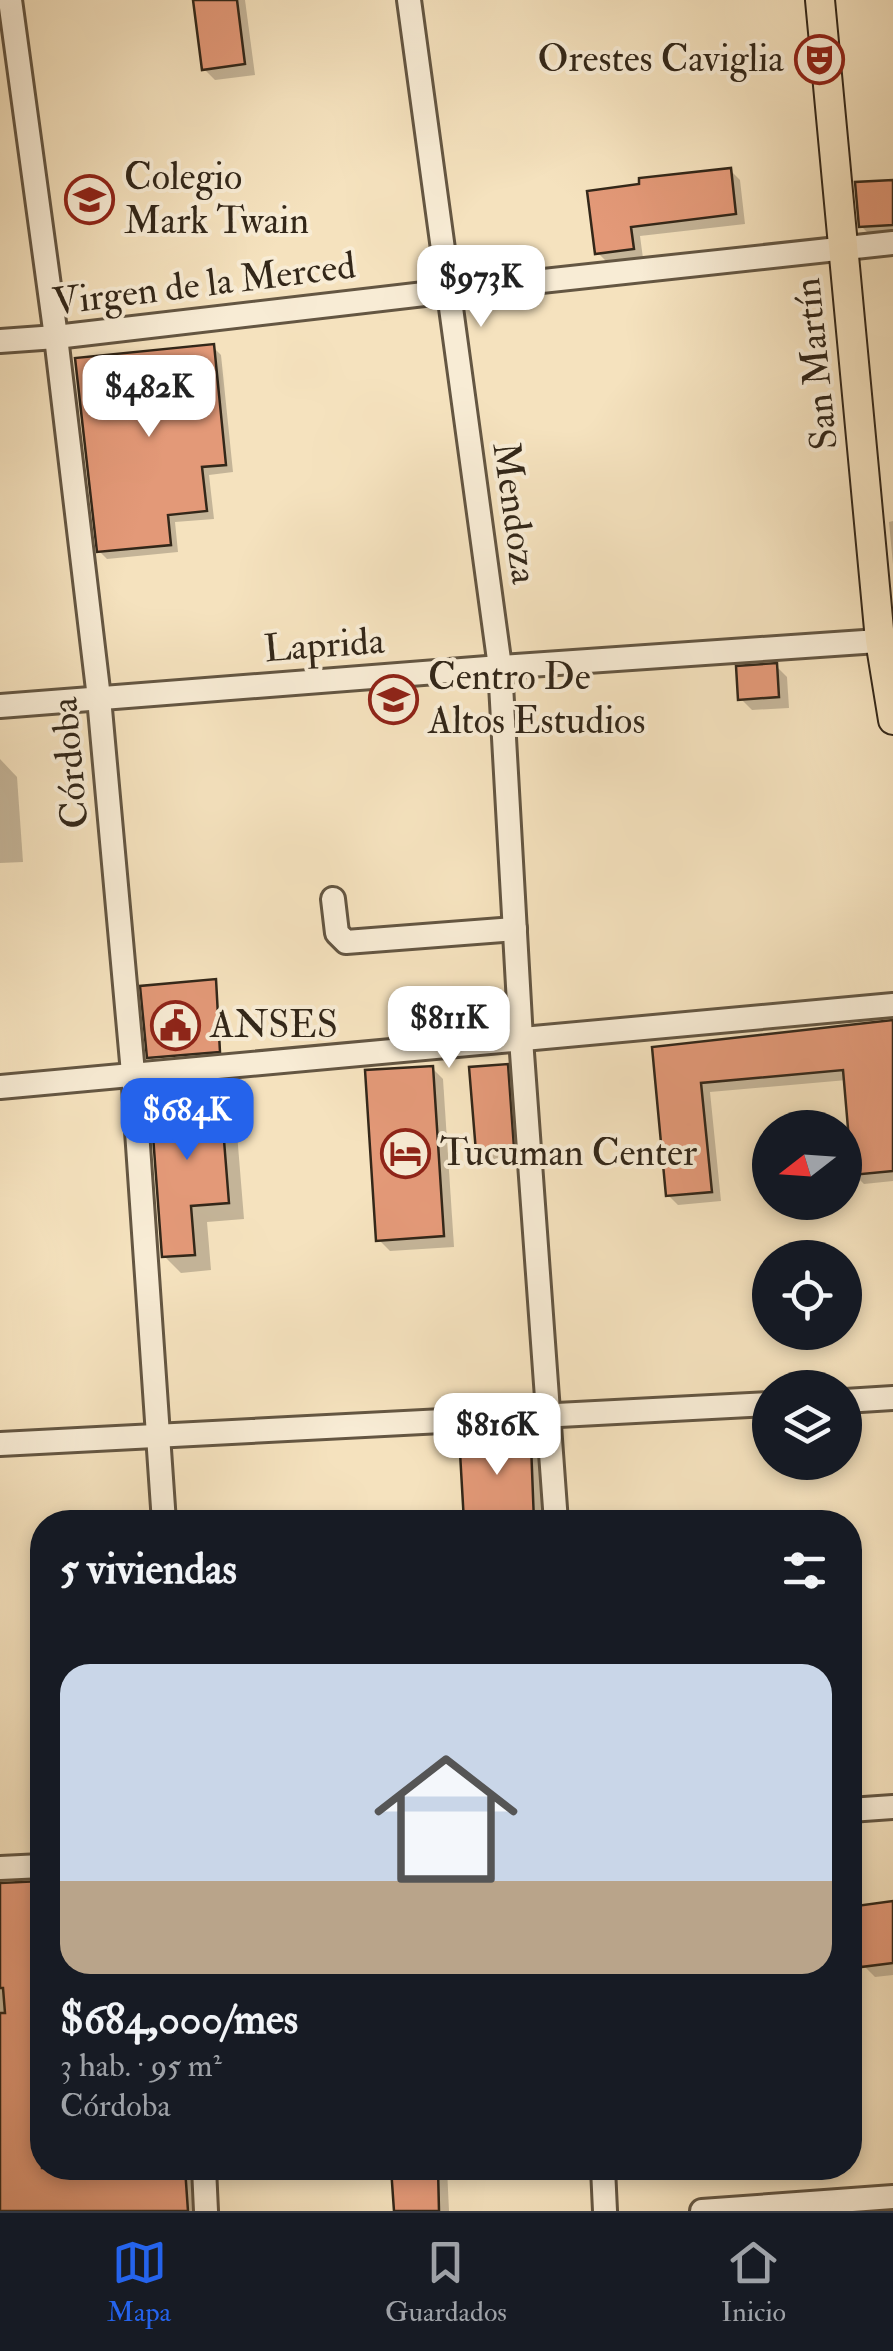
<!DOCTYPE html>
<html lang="es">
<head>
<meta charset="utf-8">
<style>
  :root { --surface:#171b24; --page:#242831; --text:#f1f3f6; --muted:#9ea1a6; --line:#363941; --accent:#2563eb }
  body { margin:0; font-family:"IM FELL Double Pica",serif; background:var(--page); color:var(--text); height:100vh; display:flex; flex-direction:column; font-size:38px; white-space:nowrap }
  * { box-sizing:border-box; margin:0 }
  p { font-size:32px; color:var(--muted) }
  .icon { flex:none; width:55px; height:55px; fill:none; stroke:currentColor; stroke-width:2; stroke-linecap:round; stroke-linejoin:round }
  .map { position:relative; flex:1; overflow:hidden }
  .drawer { position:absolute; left:30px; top:1510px; width:832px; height:670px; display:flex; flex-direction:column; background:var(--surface); border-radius:40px; box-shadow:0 5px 15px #0003 }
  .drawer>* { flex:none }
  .needle { width:65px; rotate:253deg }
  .buttons { position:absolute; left:752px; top:1110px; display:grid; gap:20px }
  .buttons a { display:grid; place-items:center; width:110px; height:110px; border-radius:50%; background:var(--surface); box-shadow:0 5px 15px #0003; font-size:50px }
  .price { position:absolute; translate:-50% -85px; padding:0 22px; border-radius:20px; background:#fff; color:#222; font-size:32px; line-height:65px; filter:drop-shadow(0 2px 5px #0008) }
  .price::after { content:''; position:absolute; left:50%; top:60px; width:30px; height:22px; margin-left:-15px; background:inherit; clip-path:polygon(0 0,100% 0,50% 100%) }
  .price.on { background:var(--accent); color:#fff }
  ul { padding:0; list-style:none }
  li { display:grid; align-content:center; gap:20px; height:530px; padding:0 30px }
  li span { display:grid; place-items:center; height:310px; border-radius:30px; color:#555 }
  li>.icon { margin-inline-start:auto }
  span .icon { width:180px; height:180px; fill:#fffc; stroke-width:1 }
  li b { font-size:42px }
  h2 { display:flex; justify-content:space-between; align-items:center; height:120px; padding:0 30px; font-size:42px }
  .tabs { display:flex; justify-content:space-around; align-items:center; height:140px; border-top:2px solid var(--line); background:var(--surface); font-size:28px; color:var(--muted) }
  .tabs a { display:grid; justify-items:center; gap:5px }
  .tabs .on { color:var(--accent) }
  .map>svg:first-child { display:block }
  .shadow { fill:#0003 }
  .building { fill:#e39978; stroke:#332719; stroke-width:2.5 }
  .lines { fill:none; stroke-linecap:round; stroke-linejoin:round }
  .minor-casing { stroke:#645642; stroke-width:28 }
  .major-casing { stroke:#332719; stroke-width:32 }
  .minor { stroke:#f8ecd5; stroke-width:22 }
  .major { stroke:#f5e2be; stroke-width:28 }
  .labels { text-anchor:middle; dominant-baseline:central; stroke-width:8; stroke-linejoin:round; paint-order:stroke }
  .poi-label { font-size:38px; fill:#332719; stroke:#f8ecd5; text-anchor:start }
  .street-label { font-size:38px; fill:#332719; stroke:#f8ecd5 }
</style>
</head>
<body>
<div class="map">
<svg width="893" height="2211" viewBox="0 0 893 2211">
  <rect width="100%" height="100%" fill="#f5e2be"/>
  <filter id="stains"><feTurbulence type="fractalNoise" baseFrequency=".002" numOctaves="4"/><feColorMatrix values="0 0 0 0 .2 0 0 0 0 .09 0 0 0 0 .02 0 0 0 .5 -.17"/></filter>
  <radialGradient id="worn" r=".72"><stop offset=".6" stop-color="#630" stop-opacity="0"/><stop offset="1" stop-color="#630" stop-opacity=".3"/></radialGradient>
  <g class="shadow">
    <polygon points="196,0 245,0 255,75 215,80 204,69"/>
    <polygon points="730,170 740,180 745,224 640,236 643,258 608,263 598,253 590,193"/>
    <polygon points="893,182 893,233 869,234 861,226"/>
    <polygon points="213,347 221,355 233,472 209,475 214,519 175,522 178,552 107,559 99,551"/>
    <polygon points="893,521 893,565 889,522"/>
    <polygon points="776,666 787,677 789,708 752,710 741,699"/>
    <polygon points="0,759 17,777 23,862 0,863"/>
    <polygon points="215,981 221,1053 151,1059 149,1057"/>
    <polygon points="893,1024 893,1181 864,1184 854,1174 847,1080 710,1092 721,1201 678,1205 668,1195 655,1049"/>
    <polygon points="507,1067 518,1078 524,1159 490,1162 479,1150"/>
    <polygon points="432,1068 443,1079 454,1247 390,1251 379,1240"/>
    <polygon points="219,1092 235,1109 244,1219 207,1222 211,1270 181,1273 164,1256"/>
    <polygon points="516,1435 541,1458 544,1522 466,1522 461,1438"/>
    <polygon points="42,1883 42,2168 190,2168 193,2211 0,2211 0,1885"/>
    <polygon points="893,1904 893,1975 875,1977 864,1966"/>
    <polygon points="394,2168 447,2168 449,2211 397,2211"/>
  </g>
  <g class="building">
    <polygon points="193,0 237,0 245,64 202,70"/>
    <polygon points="731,168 736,214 631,227 634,249 595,254 587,191 639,184 639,178"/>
    <polygon points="893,180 893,225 859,227 855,182"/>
    <polygon points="214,344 226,465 202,467 207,511 168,515 171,545 97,552 75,358"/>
    <polygon points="777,663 779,697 738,700 736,666"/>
    <polygon points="216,979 220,1052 147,1058 140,986"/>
    <polygon points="893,1020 893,1171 852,1175 843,1070 701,1083 712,1192 666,1196 652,1047"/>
    <polygon points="508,1064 514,1148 476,1152 469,1067"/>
    <polygon points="433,1066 444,1236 376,1241 365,1070"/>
    <polygon points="220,1090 229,1203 191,1206 195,1255 162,1257 150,1095"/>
    <polygon points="517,1432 531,1444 534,1522 464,1522 459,1435"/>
    <polygon points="42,1881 42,2168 185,2168 188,2211 0,2211 0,2013 5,2013 3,1988 0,1988 0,1883"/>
    <polygon points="893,1901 893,1963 861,1967 856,1906"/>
    <polygon points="391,2168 438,2168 439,2211 394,2211"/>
  </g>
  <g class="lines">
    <defs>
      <g id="minor">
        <polyline points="10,0 56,337 99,698 133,1073 164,1522"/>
        <polyline points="409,0 500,667 521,1039 556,1522"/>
        <polyline points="0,341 56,337 450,291 893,243"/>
        <polyline points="0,706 500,667 893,640"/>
        <polyline points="333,899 337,933 346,942 515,929"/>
        <polyline points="0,1087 893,1005"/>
        <polyline points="845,1401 893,1398"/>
        <polyline points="0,1444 770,1404"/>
        <polyline points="850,1810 893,1807"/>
        <polyline points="0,1868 42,1866"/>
        <polyline points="204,2168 206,2211"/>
        <polyline points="603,2168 605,2211"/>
        <polyline points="702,2211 893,2197"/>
      </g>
      <polyline id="major" points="820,0 880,640 893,720"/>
    </defs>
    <use href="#minor" class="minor-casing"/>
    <use href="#major" class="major-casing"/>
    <use href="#minor" class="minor"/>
    <use href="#major" class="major"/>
  </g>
  <defs>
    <symbol id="theatre-ring" viewBox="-11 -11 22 22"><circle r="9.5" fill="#f8ecd5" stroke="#8f2418" stroke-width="1.5"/><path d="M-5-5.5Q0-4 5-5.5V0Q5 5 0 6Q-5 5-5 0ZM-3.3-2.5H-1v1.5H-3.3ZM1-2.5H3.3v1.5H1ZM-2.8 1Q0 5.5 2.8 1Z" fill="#8f2418"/></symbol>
    <symbol id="school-ring" viewBox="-11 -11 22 22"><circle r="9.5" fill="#f8ecd5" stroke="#8f2418" stroke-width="1.5"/><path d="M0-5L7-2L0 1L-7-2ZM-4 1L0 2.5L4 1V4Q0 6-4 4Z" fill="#8f2418"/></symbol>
    <symbol id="university-ring" viewBox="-11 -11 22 22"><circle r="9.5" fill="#f8ecd5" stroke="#8f2418" stroke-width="1.5"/><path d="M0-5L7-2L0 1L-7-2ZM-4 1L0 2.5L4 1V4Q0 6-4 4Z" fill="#8f2418"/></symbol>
    <symbol id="civic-ring" viewBox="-11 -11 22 22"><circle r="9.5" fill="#f8ecd5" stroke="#8f2418" stroke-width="1.5"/><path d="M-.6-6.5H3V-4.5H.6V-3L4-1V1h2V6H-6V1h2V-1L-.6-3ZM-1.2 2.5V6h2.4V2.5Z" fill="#8f2418"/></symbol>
    <symbol id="hotel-ring" viewBox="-11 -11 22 22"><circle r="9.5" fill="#f8ecd5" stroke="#8f2418" stroke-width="1.5"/><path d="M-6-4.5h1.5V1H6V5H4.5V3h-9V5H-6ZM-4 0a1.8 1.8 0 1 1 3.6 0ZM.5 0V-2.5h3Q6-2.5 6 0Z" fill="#8f2418"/></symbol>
  </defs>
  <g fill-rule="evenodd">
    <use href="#theatre-ring" x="792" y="32" width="55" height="55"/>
    <use href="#school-ring" x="62" y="172" width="55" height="55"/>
    <use href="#university-ring" x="366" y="672" width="55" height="55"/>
    <use href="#civic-ring" x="148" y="998" width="55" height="55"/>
    <use href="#hotel-ring" x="378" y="1126" width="55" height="55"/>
  </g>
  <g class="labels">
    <g class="poi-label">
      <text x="784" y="59" text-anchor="end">Orestes Caviglia</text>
      <text x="124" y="177">Colegio<tspan x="124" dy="44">Mark Twain</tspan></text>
      <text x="428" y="677">Centro De<tspan x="428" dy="44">Altos Estudios</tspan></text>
      <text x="210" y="1025">ANSES</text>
      <text x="440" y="1153">Tucuman Center</text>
    </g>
    <g class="street-label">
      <text transform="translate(204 284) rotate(-7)">Virgen de la Merced</text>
      <text transform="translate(816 364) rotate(-96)">San Martín</text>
      <text transform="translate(515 513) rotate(82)">Mendoza</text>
      <text transform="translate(324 645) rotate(-4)">Laprida</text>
      <text transform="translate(70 763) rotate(-95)">Córdoba</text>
    </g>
  </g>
  <rect width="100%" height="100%" filter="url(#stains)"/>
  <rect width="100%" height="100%" fill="url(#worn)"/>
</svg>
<div class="buttons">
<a><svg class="needle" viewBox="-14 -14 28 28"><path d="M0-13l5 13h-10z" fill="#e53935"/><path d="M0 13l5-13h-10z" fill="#9ea1a6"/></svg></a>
<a><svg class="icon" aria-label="locate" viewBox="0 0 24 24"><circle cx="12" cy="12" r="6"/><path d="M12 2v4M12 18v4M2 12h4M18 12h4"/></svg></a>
<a><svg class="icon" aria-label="layers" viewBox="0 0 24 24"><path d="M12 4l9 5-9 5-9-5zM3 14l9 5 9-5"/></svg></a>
</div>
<b class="price" style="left:481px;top:330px">$973K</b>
<b class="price" style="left:149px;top:440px">$482K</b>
<b class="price" style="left:449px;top:1071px">$811K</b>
<b class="price on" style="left:187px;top:1163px">$684K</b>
<b class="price" style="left:497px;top:1478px">$816K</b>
<section class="drawer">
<h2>5 viviendas<svg class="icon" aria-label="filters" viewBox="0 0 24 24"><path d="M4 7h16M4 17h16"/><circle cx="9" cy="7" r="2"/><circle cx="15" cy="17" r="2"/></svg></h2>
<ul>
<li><span style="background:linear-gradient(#c9d6e8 70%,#b9a48a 0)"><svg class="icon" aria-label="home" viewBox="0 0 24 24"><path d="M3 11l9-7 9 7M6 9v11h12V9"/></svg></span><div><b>$684,000/mes</b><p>3 hab. · 95 m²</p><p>Córdoba</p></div></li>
</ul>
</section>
</div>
<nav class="tabs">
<a class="on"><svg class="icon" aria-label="map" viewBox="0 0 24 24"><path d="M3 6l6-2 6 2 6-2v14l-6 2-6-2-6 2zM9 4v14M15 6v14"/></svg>Mapa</a>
<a><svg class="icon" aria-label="saved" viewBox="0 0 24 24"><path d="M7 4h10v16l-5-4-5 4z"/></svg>Guardados</a>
<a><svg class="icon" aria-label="home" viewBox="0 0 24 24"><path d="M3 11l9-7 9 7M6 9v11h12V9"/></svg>Inicio</a>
</nav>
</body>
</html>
